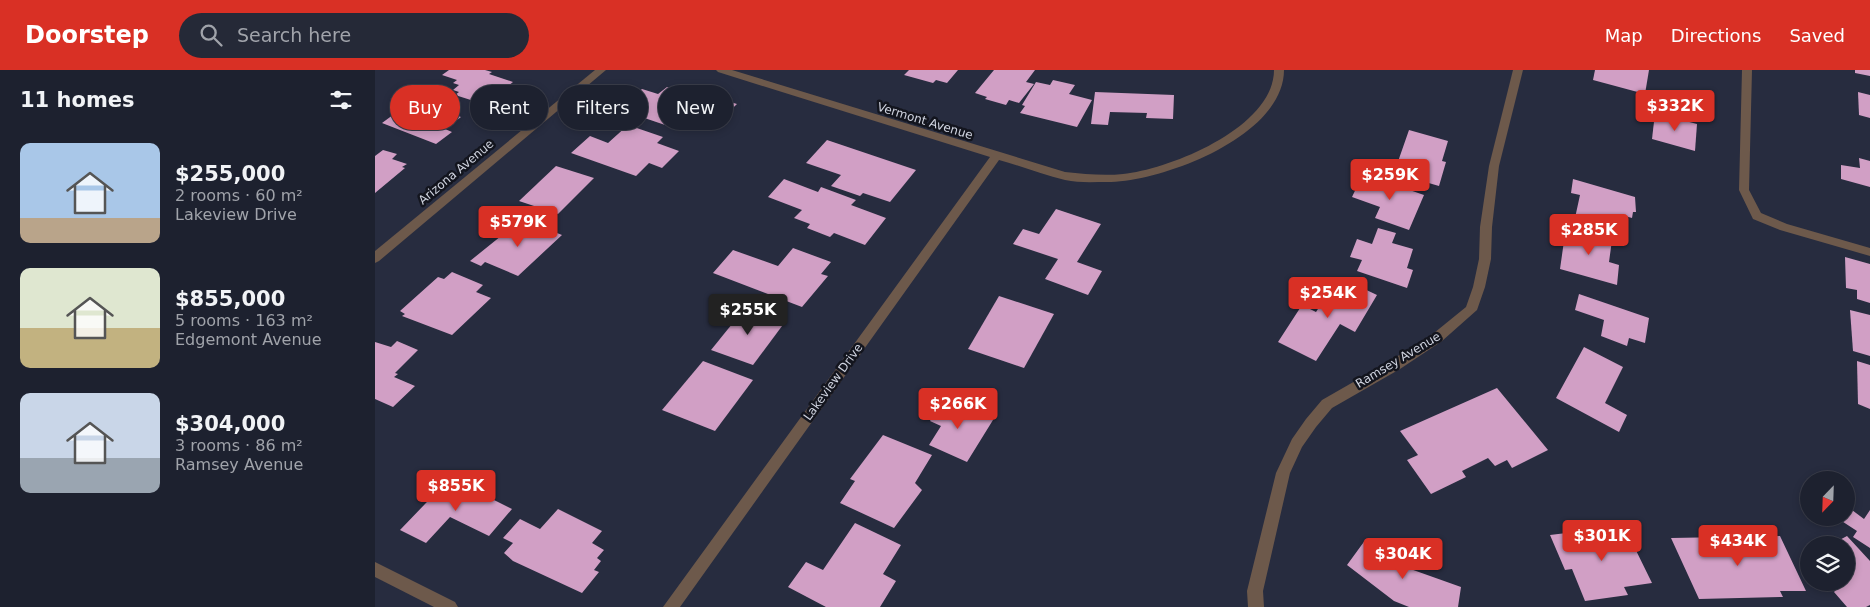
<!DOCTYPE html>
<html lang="en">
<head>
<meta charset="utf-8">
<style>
  :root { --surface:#1d212f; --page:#252937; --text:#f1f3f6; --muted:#a0a3aa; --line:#3b3e4b; --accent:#d93025 }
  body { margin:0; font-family:"DejaVu Sans",sans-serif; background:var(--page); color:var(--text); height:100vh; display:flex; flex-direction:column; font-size:19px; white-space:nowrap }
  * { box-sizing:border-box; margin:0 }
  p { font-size:16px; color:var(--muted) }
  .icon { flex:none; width:28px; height:28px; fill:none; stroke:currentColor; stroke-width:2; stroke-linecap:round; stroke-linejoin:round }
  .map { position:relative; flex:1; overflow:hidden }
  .details { display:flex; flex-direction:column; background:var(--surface); width:375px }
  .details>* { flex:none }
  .top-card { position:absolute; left:15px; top:15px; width:475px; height:45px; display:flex; gap:10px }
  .needle { width:32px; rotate:203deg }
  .buttons { position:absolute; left:1425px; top:401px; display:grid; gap:10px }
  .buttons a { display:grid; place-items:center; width:55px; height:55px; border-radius:50%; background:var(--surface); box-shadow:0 2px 8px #0003,0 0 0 1px var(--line); font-size:25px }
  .price { position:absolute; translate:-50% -42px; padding:0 11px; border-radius:5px; background:var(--accent); color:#fff; font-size:16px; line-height:32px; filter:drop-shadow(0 1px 2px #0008) }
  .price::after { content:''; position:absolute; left:50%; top:30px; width:15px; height:11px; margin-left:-8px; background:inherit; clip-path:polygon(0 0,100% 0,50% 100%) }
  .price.on { background:#222; color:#fff }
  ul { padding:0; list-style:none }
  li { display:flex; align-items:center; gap:15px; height:125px; padding:0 20px }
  li span { display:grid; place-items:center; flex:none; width:140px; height:100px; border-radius:10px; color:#555 }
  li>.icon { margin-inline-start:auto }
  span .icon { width:60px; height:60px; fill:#fffc; stroke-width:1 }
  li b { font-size:21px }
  h2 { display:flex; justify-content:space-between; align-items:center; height:60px; padding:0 20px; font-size:21px }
  .tag { padding:0 18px; border-radius:22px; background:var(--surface); box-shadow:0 2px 8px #0003,0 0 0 1px var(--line); font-size:18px; line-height:45px }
  .tag.on { background:var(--accent); color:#fff }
  header { display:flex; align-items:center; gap:30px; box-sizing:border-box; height:70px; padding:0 25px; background:var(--accent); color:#fff }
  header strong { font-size:24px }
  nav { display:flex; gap:28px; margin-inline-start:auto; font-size:18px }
  .search { width:350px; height:45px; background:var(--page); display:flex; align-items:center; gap:12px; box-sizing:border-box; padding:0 18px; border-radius:28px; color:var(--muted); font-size:19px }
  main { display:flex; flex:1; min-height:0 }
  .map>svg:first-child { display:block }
  .building { fill:#d19fc5 }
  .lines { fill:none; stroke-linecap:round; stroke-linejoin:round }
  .minor { fill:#6d594b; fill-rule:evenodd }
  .labels { text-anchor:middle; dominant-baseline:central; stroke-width:5; stroke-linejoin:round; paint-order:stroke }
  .street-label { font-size:12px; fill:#d0d4e0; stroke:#13151e }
</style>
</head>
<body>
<header>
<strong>Doorstep</strong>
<div class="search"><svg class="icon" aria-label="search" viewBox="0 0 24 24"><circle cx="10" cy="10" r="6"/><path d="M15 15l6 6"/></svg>Search here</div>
<nav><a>Map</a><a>Directions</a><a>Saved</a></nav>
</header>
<main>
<section class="details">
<h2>11 homes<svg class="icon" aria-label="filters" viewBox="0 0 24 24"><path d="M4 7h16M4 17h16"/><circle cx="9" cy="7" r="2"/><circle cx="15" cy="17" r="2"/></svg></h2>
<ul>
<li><span style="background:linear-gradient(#a9c7e8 75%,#b9a48a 0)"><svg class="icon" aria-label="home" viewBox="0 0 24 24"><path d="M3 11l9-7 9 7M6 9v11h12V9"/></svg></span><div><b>$255,000</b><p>2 rooms · 60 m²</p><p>Lakeview Drive</p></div></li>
<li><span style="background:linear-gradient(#dfe7d0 60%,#c2b280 0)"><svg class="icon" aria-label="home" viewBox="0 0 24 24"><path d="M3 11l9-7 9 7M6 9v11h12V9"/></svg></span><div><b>$855,000</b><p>5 rooms · 163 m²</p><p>Edgemont Avenue</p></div></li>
<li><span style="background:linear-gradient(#c9d6e8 65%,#9aa5b1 0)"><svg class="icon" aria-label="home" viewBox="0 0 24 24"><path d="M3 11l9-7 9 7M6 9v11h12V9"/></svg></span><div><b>$304,000</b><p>3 rooms · 86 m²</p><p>Ramsey Avenue</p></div></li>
</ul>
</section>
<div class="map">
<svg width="1495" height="537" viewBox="0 0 1495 537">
  <rect width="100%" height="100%" fill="#272c3f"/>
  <g class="building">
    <polygon points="74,0 110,0 117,2 114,4 138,12 115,30 105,27 99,31 80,25 84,22 78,20 84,15 78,13 82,10 67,5"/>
    <polygon points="534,0 583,0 572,13 561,10 558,13 529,5"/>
    <polygon points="619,0 660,0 651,12 659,14 644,33 634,30 631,35 610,29 612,27 600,23"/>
    <polygon points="1220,0 1274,0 1270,24 1218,10"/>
    <polygon points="1480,0 1495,0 1495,6 1480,3"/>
    <polygon points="678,10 700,15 694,24 717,30 702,57 645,43 650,36 647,35 661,12 675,15"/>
    <polygon points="292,17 305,22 309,19 327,25 319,32 329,36 339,27 362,34 340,55 316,47 319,45 314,43 299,57 293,56 243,39 267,19 283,24"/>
    <polygon points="720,22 799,25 798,49 771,48 772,43 735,42 733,55 716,54"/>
    <polygon points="1483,22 1495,25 1495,48 1484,45"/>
    <polygon points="61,38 86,47 70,59 77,62 61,74 7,53 26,39 48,47"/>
    <polygon points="1280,43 1322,54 1320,81 1277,69"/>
    <polygon points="253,55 288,67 282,73 304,81 287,98 274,93 261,106 196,83 215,66 233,73"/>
    <polygon points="1034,60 1073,71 1067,91 1071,92 1064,116 1019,103"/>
    <polygon points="452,70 541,100 515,132 488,123 485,126 456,116 466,105 431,93"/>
    <polygon points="8,80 22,84 17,89 32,94 27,97 30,98 0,123 0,86"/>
    <polygon points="1484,88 1495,91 1495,117 1466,109 1466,95 1485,98"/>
    <polygon points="181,96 219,108 183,144 144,131"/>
    <polygon points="988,104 1049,125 1034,160 1000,148 1005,137 977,127"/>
    <polygon points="409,109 443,122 446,117 481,130 476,135 511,148 490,175 459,163 455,167 432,158 435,154 419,148 427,140 393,127"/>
    <polygon points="1198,109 1260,127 1261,142 1258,142 1257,148 1250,146 1248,162 1200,148 1205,125 1196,123"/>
    <polygon points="681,139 726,154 702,192 727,201 713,225 670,209 683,189 638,174 648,159 664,164"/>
    <polygon points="147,149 187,165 143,206 110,192 106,196 95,191"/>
    <polygon points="1191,157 1237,170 1234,192 1244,195 1242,215 1185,199"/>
    <polygon points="1003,158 1021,163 1017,173 1038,179 1032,198 1038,200 1032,218 982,201 987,190 975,187 982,169 997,174"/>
    <polygon points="418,178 456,192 446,204 453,206 427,237 338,203 358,180 403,196"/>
    <polygon points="1470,187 1495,194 1495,233 1482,229 1482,220 1471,218"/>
    <polygon points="77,202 108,215 101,222 116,228 77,265 27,246 30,244 25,241 63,207 69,209"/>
    <polygon points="964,207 1002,225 980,262 965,254 941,291 903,272 927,235 941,242"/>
    <polygon points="1204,224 1274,248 1270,273 1254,268 1252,276 1226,266 1229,250 1200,240"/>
    <polygon points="624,226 679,244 649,298 593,279"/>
    <polygon points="370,238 410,252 378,295 336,280"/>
    <polygon points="1475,240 1495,245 1495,286 1478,281"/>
    <polygon points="22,271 43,280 20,303 23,304 19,307 40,316 18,337 0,329 0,272 16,277"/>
    <polygon points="1209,277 1248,297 1230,333 1252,345 1244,362 1181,328"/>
    <polygon points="328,291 378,310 340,361 287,340"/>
    <polygon points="1482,291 1495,295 1495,339 1483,334"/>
    <polygon points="1122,318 1173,380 1137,398 1132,390 1120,396 1113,388 1087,401 1091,407 1056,424 1032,390 1043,385 1025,361"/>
    <polygon points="568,330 618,350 592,392 554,375 566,356 555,351"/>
    <polygon points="508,365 557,385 540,413 547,420 519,458 465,433 480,411 475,409"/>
    <polygon points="75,408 137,439 114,466 75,447 51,473 25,460"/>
    <polygon points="1471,422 1479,428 1473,437 1489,449 1495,440 1495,478 1478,467 1482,461 1462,448 1471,448"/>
    <polygon points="183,439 227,461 217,473 229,480 222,488 226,491 219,500 224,502 207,523 138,491 129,483 138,473 128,468 145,449 165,459"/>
    <polygon points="480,453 526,475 508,504 521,511 505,537 451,537 413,517 431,492 448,500"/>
    <polygon points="1249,456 1277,513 1249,517 1253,525 1210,531 1197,499 1190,500 1175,465"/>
    <polygon points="1405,466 1431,521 1405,521 1408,527 1324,529 1296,468"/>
    <polygon points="1472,466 1495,491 1495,535 1491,537 1472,537 1459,522 1463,518 1458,512 1471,512 1471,475 1455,475"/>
    <polygon points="991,469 1027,496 1086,517 1083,537 1034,537 1019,531 972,495"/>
  </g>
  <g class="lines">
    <g class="minor">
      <polygon points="220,0 231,0 4,191 0,193 0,181"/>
      <path d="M 341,0 L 357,0 L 690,102 C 709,104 729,106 748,104 C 796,99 899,57 899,0 L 909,0 C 909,66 787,112 732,112 C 718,112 703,113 690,110 C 668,105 646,96 624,90 L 305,537 L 288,537 L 615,87 L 343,2 Z"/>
      <polygon points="1138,0 1148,0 1124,96 1117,157 1116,189 1110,217 1102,240 1067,271 1025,299 957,338 941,357 927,377 915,403 888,521 889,537 873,537 872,521 901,403 917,369 931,349 947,330 1015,291 1059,263 1091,237 1098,217 1104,189 1105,157 1114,96"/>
      <polygon points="1367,0 1377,0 1374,120 1386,143 1412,154 1495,178 1495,186 1405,160 1378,149 1364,120"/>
      <polygon points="0,492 80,532 83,537 59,537 0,507"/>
    </g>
  </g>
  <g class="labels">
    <g class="street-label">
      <text transform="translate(550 51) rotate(17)">Vermont Avenue</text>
      <text transform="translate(81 102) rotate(-40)">Arizona Avenue</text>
      <text transform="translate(1023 290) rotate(-31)">Ramsey Avenue</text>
      <text transform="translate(458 312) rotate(-54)">Lakeview Drive</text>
    </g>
  </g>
</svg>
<div class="buttons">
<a><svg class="needle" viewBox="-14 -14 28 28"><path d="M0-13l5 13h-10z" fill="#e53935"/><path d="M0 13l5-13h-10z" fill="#a0a3aa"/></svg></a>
<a><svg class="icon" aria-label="layers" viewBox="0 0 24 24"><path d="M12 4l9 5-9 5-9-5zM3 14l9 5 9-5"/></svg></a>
</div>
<b class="price" style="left:1300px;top:62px">$332K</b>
<b class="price" style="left:1015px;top:131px">$259K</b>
<b class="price" style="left:143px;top:178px">$579K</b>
<b class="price" style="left:1214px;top:186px">$285K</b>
<b class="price" style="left:953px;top:249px">$254K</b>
<b class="price on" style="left:373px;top:266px">$255K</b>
<b class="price" style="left:583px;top:360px">$266K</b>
<b class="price" style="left:81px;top:442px">$855K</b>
<b class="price" style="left:1227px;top:492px">$301K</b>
<b class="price" style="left:1363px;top:497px">$434K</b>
<b class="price" style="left:1028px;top:510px">$304K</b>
<div class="top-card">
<a class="tag on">Buy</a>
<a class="tag">Rent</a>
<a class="tag">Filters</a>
<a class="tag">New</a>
</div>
</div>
</main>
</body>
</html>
